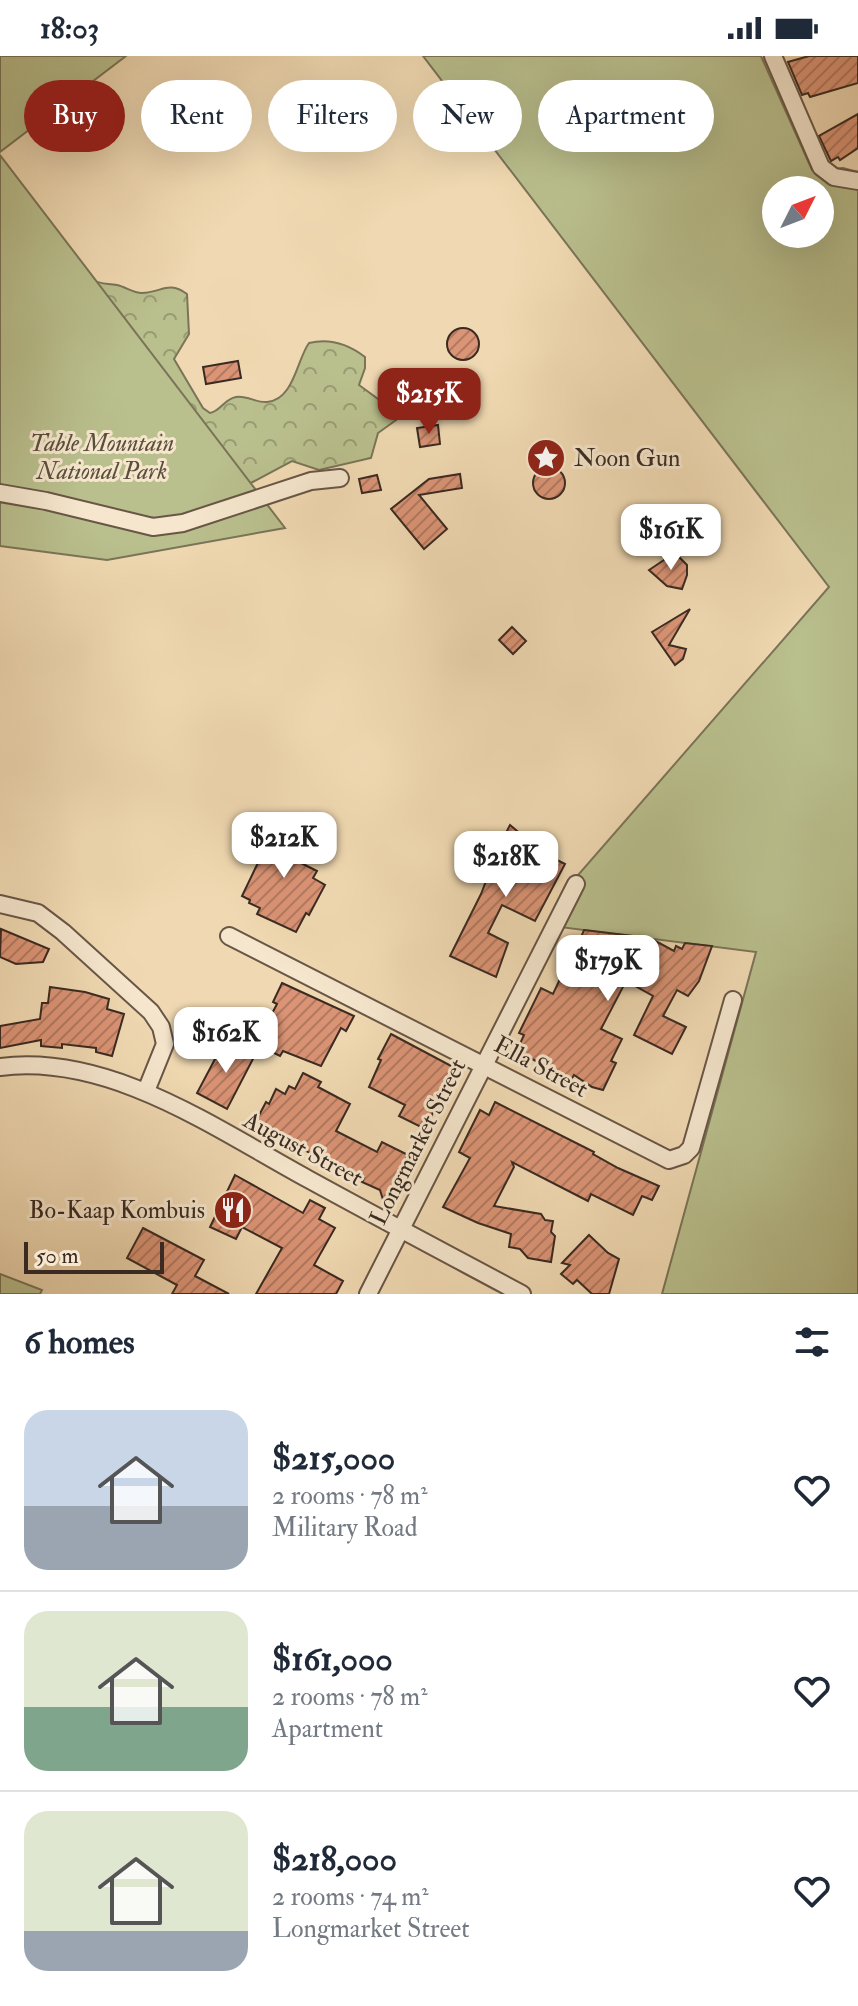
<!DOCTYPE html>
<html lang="en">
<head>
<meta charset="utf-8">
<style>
  :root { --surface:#fff; --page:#f2f2f3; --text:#1f2937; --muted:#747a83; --line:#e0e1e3; --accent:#8f2418 }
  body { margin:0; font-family:"IM FELL Double Pica",serif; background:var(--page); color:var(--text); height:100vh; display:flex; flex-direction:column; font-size:30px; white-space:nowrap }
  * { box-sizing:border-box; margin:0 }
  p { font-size:26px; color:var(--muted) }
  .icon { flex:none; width:44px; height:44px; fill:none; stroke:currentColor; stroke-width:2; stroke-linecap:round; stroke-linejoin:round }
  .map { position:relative; height:1238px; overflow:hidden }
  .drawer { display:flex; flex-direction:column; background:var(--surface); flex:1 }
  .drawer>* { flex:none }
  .banner { position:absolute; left:24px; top:24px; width:810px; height:72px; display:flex; gap:16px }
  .needle { width:52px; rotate:48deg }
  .buttons { position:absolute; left:762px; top:120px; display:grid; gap:16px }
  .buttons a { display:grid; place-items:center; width:72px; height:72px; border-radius:50%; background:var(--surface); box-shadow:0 8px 32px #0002; font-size:40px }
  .scale { position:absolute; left:24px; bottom:20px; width:140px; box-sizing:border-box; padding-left:8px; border:4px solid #3a2a22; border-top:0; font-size:22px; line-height:28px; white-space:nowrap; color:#3a2a22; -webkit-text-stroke:6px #f5e6cd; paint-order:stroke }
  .price { position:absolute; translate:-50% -68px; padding:0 18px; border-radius:16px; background:#fff; color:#222; font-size:26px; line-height:52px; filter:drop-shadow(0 2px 4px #0008) }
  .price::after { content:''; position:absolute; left:50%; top:48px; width:24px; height:18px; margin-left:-12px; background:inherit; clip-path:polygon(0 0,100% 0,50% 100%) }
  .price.selected { background:var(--accent); color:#fff }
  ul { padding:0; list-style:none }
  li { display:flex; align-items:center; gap:24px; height:200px; padding:0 24px }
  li+li { border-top:2px solid var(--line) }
  li span { display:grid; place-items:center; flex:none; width:224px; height:160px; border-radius:24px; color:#555 }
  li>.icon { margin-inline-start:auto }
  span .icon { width:96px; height:96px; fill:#fffc; stroke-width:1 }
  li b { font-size:34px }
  h2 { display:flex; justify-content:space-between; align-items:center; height:96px; padding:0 24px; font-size:34px }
  .tag { padding:0 28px; border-radius:36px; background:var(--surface); box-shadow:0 8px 32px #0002; font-size:28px; line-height:72px }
  .tag.selected { background:var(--accent); color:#fff }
  .status { display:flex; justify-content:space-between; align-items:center; height:56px; padding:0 40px; background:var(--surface); direction:ltr }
  .status svg { height:22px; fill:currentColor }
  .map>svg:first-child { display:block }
  .forest { fill:url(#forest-crowns); stroke:#7a7458; stroke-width:2 }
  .park { fill:#b9bf8d; stroke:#7a7458; stroke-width:2; fill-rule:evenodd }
  .building { fill:url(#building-hatch); stroke:#3a2a22; stroke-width:2 }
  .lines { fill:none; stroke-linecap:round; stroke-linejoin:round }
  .minor-casing { stroke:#685646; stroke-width:20 }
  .minor { stroke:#f5e6cd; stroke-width:16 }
  .labels { text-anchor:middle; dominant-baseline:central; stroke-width:6; stroke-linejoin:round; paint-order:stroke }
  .park-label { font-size:24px; font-style:italic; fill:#5a4f3d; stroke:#f5e6cd }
  .poi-label { font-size:24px; fill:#3a2a22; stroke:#f5e6cd; text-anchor:start }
  .street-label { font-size:24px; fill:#3a2a22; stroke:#f5e6cd }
</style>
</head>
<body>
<div class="status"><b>18:03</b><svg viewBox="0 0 49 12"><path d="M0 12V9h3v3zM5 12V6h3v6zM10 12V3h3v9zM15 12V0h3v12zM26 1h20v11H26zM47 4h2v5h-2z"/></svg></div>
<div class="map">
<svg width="858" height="1238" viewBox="0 0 858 1238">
  <defs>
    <pattern id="forest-crowns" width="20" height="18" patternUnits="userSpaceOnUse" patternTransform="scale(2)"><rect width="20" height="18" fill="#b9bf8d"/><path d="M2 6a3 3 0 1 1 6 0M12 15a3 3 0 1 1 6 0" fill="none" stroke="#979b73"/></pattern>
    <pattern id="building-hatch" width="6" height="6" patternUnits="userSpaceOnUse" patternTransform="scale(2)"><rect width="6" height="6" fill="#db9475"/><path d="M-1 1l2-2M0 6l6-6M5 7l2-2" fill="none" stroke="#b37960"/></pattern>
  </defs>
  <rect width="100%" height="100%" fill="#f0d9b2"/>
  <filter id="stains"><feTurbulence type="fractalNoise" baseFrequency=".0025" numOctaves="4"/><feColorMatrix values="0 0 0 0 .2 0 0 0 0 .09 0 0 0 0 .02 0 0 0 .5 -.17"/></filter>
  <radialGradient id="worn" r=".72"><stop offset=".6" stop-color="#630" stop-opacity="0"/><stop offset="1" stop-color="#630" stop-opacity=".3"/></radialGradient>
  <path class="forest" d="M 91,223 C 101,229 107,227 117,229 C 126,231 133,237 142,237 C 161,237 168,224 187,238 L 189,278 L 174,303 L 203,352 L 210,357 C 221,355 224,343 236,341 C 247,339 256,347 267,346 C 294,344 297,303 309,287 C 330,282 348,288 365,301 L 365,312 L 359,329 L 397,357 L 399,362 L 378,377 L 371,402 L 319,414 L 292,405 L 249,428 Z"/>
  <g class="park">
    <polygon points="0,0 126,0 0,96"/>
    <path d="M 423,0 L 761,0 L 812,114 L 843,112 L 858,116 L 858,1238 L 662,1238 L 756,896 L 552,870 L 565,834 L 829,531 ZM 776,134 L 820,134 L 820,178 L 776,178 Z"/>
    <polygon points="0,99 285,472 107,504 0,490"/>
    <polygon points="0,1218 42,1234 40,1238 0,1238"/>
  </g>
  <g class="building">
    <polygon points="809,0 858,0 858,27 810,41 808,37 802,39 788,6"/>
    <polygon points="858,58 858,92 840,104 838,101 831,105 819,80"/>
    <circle cx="463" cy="288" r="16"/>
    <polygon points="238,305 241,322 206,328 203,311"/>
    <polygon points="438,369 440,388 420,391 417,372"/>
    <circle cx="549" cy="427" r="16"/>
    <polygon points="460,418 462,432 419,439 447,473 424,493 391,453 429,423"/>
    <polygon points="377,419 381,434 362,437 359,423"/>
    <polygon points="670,500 680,502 687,509 687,519 682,533 667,530 649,514"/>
    <polygon points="690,553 669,589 686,593 683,603 675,609 652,576"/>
    <polygon points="512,571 526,585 513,598 499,584"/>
    <polygon points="279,763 306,775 293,803 317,815 313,822 325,829 309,859 306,857 296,876 257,858 260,852 249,847 250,844 242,840"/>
    <polygon points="510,769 543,797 565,808 535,865 502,849 488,877 508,887 496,921 450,900 481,838 486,825 482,823"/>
    <polygon points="1,873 49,893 43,906 16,908 0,901"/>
    <polygon points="584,874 650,882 674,895 676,890 682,893 685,887 712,890 699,925 688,940 677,934 663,960 686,971 672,998 634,979 653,940 626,925 601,973 622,983 611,1005 616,1007 603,1034 592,1031 574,1019 571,1024 519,996 520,994 518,992 524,979 519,977 541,932 553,938 567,908 569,910"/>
    <polygon points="282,927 354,960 346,975 341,972 321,1010 283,995 280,1000 256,988 277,948 273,946"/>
    <polygon points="50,931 85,936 109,943 107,953 124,958 112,1000 96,996 96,992 62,988 62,992 41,990 41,984 0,992 0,970 40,963 42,947 48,947"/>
    <polygon points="391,978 455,1012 425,1073 399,1060 405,1049 369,1031 381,1004 378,1003"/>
    <polygon points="224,986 254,1001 227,1053 197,1037"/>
    <polygon points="303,1017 321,1026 318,1031 350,1048 336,1075 377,1096 382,1086 408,1099 384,1147 380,1134 362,1126 364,1122 320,1099 318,1102 279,1079 278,1081 254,1069 266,1046 269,1048 276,1033 285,1038 289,1030 295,1033"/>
    <polygon points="495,1046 594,1096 593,1098 618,1112 659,1130 652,1144 642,1140 633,1159 591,1138 588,1145 512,1106 514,1111 494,1150 541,1158 545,1164 553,1165 551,1176 555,1180 551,1206 528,1202 520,1193 509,1191 511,1178 478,1167 443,1151 470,1102 459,1096 480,1054 489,1059"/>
    <polygon points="235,1119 303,1157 310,1144 325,1152 319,1163 335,1172 314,1209 343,1225 336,1238 256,1238 282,1192 242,1171 236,1183 210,1171"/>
    <polygon points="143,1172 204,1204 195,1220 229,1238 172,1238 177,1229 127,1202"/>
    <polygon points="589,1179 608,1197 619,1203 609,1238 592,1238 577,1224 573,1228 561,1218 570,1209 562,1207"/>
  </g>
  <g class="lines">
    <defs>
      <g id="minor">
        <polyline points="773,0 821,111 834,121 858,125"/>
        <polyline points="0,437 46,445 153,471 183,467 311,425 340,422"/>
        <polyline points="0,848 38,857 63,876 151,956 161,971 165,988 146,1035"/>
        <polyline points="229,880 669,1104 684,1099 691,1092 733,944"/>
        <path d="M 0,1011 C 110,997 216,1073 308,1123 C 379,1162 451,1200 522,1238"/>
        <polyline points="368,1238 576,828"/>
      </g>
    </defs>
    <use href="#minor" class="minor-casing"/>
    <use href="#minor" class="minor"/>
  </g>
  <defs>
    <symbol id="sight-disc" viewBox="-11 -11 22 22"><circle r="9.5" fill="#8f2418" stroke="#f5e6cd"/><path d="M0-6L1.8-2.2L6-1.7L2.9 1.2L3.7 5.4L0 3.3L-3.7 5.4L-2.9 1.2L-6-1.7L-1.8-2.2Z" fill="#fff"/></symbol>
    <symbol id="restaurant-disc" viewBox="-11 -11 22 22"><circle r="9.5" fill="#8f2418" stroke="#f5e6cd"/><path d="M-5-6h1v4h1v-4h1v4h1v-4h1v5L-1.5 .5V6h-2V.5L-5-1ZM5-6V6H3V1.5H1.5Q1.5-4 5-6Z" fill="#fff"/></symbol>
  </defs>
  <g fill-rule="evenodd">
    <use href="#sight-disc" x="524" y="380" width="44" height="44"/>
    <use href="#restaurant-disc" x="211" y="1132" width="44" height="44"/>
  </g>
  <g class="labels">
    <g class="park-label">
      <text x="102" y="387">Table Mountain<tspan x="102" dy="28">National Park</tspan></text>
    </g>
    <g class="poi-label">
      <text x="574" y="402">Noon Gun</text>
      <text x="205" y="1154" text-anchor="end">Bo-Kaap Kombuis</text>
    </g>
    <g class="street-label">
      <text transform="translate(541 1011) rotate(28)">Ella Street</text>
      <text transform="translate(418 1086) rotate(-63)">Longmarket Street</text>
      <text transform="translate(303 1093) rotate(28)">August Street</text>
    </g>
  </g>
  <rect width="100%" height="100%" filter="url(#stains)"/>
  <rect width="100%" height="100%" fill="url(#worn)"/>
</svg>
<div class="buttons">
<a><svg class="needle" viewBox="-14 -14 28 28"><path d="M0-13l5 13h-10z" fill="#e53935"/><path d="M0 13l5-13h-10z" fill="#747a83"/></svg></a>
</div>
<div class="scale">50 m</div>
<b class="price selected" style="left:429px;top:380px">$215K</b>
<b class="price" style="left:671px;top:516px">$161K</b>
<b class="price" style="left:284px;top:824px">$212K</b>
<b class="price" style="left:506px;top:843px">$218K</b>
<b class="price" style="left:608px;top:947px">$179K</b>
<b class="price" style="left:226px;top:1019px">$162K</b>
<div class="banner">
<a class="tag selected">Buy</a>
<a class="tag">Rent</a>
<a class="tag">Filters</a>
<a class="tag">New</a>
<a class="tag">Apartment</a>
</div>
</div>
<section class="drawer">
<h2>6 homes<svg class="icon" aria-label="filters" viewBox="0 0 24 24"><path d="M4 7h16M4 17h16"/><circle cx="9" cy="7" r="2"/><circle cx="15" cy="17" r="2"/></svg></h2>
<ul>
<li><span style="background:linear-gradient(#c9d6e8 60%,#9aa5b1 0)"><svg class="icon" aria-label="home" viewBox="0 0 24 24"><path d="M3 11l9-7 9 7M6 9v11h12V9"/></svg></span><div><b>$215,000</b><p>2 rooms · 78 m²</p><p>Military Road</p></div><svg class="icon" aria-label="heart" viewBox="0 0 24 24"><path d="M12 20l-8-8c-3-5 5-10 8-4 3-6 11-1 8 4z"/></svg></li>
<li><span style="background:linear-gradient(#dfe7d0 60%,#7fa58c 0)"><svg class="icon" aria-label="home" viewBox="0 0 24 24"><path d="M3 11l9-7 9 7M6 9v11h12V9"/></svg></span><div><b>$161,000</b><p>2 rooms · 78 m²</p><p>Apartment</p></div><svg class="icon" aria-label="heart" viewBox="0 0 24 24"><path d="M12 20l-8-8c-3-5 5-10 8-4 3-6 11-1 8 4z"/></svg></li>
<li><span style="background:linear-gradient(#dfe7d0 75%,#9aa5b1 0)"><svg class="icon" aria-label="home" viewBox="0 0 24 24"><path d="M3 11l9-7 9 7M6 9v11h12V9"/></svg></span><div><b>$218,000</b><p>2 rooms · 74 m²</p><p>Longmarket Street</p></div><svg class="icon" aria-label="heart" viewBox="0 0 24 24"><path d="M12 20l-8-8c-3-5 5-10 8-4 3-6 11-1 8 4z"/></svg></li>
</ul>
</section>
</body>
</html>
